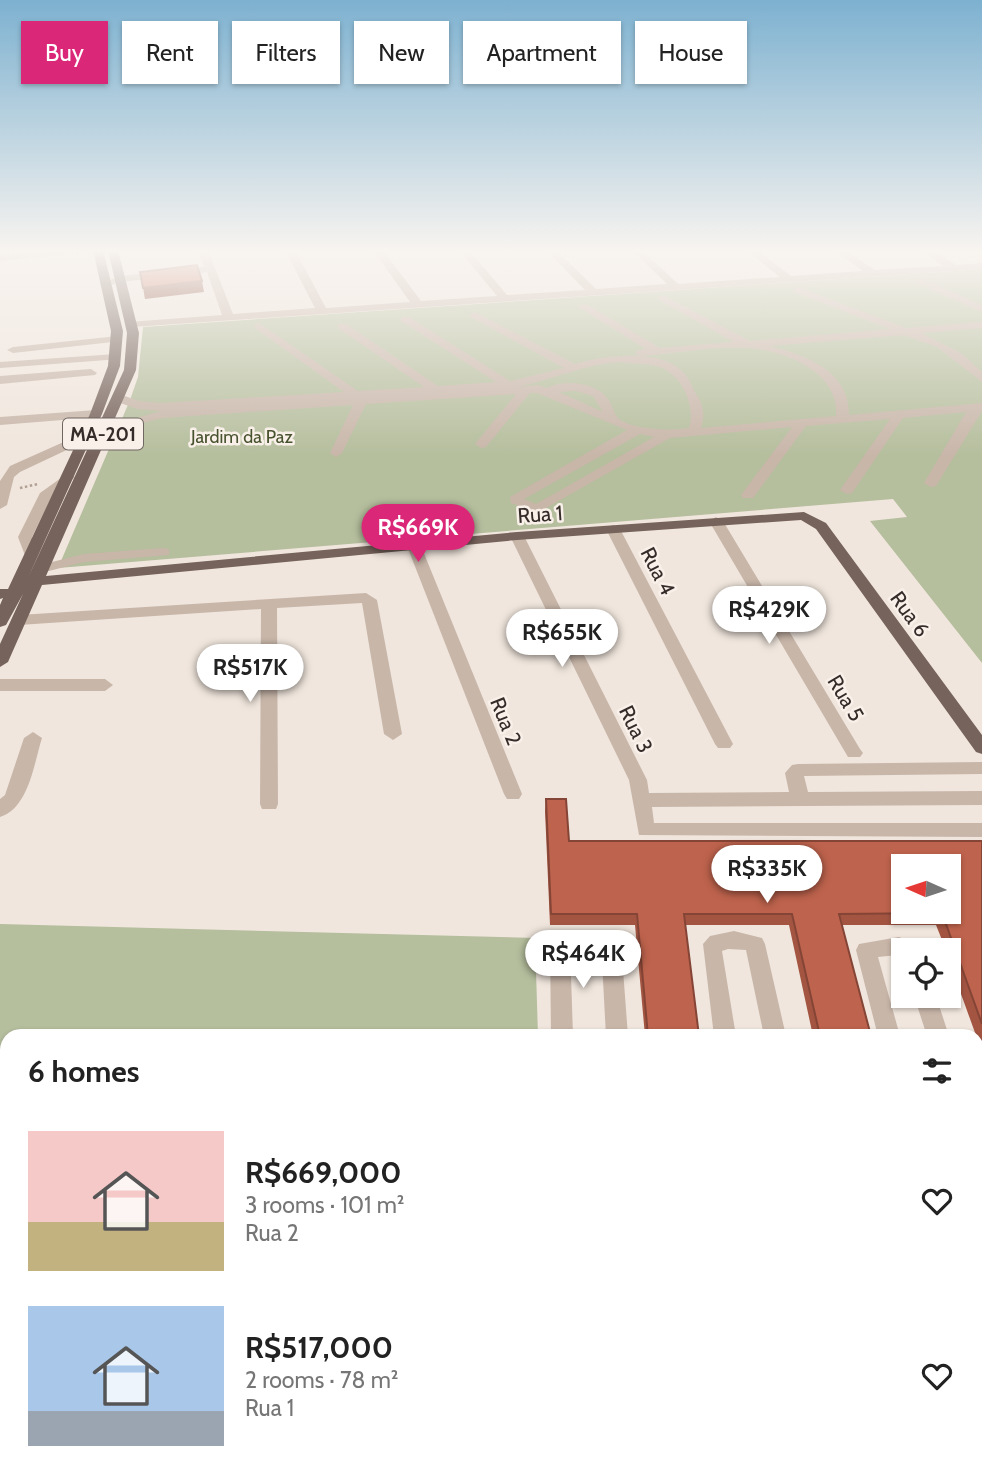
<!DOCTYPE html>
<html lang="en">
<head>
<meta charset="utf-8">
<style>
  :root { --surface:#fff; --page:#f6f6f6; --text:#222; --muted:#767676; --accent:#db2777 }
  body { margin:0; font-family:Cabin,sans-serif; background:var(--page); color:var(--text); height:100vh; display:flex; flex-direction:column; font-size:26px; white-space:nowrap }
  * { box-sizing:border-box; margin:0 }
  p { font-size:23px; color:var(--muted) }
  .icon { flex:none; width:38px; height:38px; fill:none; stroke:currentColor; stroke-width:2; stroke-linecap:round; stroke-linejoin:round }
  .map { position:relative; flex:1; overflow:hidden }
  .side { position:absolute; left:0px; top:1029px; width:984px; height:448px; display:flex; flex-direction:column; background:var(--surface); border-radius:21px 21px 0 0; box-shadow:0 2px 5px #0004 }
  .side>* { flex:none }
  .banner { position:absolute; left:21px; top:21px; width:942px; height:63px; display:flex; gap:14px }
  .needle { width:46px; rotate:273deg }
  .controls { position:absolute; left:891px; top:854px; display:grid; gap:14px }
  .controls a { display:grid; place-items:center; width:70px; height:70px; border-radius:0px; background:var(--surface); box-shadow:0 2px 5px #0004; font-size:35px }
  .price { position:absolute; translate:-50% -60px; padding:0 16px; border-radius:24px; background:#fff; color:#222; font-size:23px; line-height:46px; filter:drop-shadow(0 2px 4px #0008) }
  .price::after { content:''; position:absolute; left:50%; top:42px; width:21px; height:16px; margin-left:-10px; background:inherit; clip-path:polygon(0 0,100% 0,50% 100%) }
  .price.current { background:var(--accent); color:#fff }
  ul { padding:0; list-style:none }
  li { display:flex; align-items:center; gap:21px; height:175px; padding:0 28px }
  li span { display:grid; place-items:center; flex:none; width:196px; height:140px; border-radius:0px; color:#555 }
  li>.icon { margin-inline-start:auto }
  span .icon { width:84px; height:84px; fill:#fffc; stroke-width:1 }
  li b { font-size:30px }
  h2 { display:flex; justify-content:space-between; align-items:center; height:84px; padding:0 28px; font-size:30px }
  .pill { padding:0 24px; border-radius:0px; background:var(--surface); box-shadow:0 2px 5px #0004; font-size:24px; line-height:63px }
  .pill.current { background:var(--accent); color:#fff }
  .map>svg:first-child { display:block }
  .green { fill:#b5be9d }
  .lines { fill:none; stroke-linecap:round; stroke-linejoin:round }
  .path { stroke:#b3a094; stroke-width:2.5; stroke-dasharray:2.5 2.5; stroke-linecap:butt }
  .minor { fill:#c8b6a9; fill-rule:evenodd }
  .major { fill:#76635b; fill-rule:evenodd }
  .wall { fill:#a35542 }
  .shaded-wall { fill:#854536 }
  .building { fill:#be634d; stroke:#854536; stroke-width:2; fill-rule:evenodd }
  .labels { text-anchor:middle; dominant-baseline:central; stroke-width:5; stroke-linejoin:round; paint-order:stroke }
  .far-park-label { font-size:18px; fill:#47522e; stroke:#f8f0e9 }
  .shield { fill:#f8f0e9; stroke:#706763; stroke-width:2 }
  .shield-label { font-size:19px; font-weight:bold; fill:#352c29 }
  .street-label { font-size:21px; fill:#352c29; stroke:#f8f0e9 }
</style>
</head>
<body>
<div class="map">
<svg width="982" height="1477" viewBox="0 0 982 1477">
  <rect width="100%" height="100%" fill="#f0e6dd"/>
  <g class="green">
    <polygon points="982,269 982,663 870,521 907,517 893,499 58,568 130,400 138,377 143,327"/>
    <polygon points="0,924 535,938 538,1036 7,1036 7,1248 6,1252 0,1252"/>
  </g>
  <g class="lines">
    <polyline class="path" points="20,488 38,484"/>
    <g class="minor">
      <polygon points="56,250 87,250 82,253 0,261 0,255"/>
      <polygon points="198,250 208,250 233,314 315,308 285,250 295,250 326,308 410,302 373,250 383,250 421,301 497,296 459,250 469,250 507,295 585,290 546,250 556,250 596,289 667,284 632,250 642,250 678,284 780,277 746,250 757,250 791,276 863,271 834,250 845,250 875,270 943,266 921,250 932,250 956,265 982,263 982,269 132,327 127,324 128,322 222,315 207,272 121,282 105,287 100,284 120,276 204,267"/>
      <polygon points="914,278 922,278 982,305 982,312 914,282"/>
      <path d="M 798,287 L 906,328 L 982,322 L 982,328 L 921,333 L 961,353 L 982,372 L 982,382 L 937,347 L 904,335 L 768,346 C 803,354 850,370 849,415 L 982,403 L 982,411 L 936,486 L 931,487 L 924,483 L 966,412 L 903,418 L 852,493 L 847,494 L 840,490 L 890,419 L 806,426 L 753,498 L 743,498 L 741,495 L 792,427 L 670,438 L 537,513 L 511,503 L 510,497 L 627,430 L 537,393 L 530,393 L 486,447 L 481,448 L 475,444 L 516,394 L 366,404 L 342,453 L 336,457 L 330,453 L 353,405 L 162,418 L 105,433 L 99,429 L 161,411 L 137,409 L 115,401 L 113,398 L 119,394 L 139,401 L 161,403 L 344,392 L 255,328 L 254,326 L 259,323 L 358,391 L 424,387 L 338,328 L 338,324 L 346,324 L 438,386 L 496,382 L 401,321 L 401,317 L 409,317 L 510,381 L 564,368 L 471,317 L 470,315 L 475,312 L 575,364 C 602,355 663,348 684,373 C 689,378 692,386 695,392 C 703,404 706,414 701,428 L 836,416 C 840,372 784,350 747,348 C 718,345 671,354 640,356 L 636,355 L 636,351 L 646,349 L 577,306 L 586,304 L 660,348 L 734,342 L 659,300 L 658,298 L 663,295 L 750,341 L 890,329 L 794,292 L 793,290 ZM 620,362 C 632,364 648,363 659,367 C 682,374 696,407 689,428 C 673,431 631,430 618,418 C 614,414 612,404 608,399 C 596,382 564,379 547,388 L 538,385 L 517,387 C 552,380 585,364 620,362 ZM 576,391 L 593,396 L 603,412 L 559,392 ZM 640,434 L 654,437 L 536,504 L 524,499 Z"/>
      <polygon points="118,336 122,337 122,341 13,353 7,350 13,347"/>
      <polygon points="116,354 120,355 120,359 0,368 0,362"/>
      <polygon points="91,369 97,373 95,375 0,384 0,376"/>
      <polygon points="96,410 100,411 100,417 0,425 0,417"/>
      <polygon points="86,432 92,436 90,439 20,472 14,477 7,505 0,509 0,481 10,466"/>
      <polygon points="68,473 75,477 51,498 32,537 38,555 36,558 26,558 18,537 40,493"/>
      <polygon points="716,517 723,521 860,749 863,753 860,757 848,757 709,521"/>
      <polygon points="613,525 620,529 733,744 730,748 718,748 715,744 606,529"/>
      <polygon points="517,532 524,536 647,780 649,793 789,792 785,773 792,765 798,764 982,762 982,774 804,776 808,792 982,791 982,805 652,807 654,823 982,823 982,837 639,835 629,780 510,536"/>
      <polygon points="414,542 421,546 522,794 519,799 507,799 504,794 407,546"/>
      <polygon points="163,548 168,549 170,552 168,555 84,562 41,573 34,569 36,566 84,554"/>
      <polygon points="366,593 377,600 402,734 393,740 384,734 362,603 277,608 278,804 276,809 262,809 260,804 261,609 19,625 11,620 19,615"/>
      <polygon points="0,679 105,679 113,685 105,691 0,691"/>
      <path d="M 33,732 L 42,738 C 34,763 29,808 0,817 L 0,799 L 5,795 L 24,738 Z"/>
      <polygon points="734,931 762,938 765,944 786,1036 764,1036 746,950 728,949 722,951 736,1036 714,1036 703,944 710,936"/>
      <polygon points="611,934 618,937 621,943 628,1036 606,1036 601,943 604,937"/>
      <polygon points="560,935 567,938 570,944 573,1036 551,1036 550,944 553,938"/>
      <polygon points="899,937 915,944 918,950 903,950 903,957 898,955 878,957 900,1036 878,1036 856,950 859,944"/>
      <polygon points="914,996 936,996 949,1036 927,1036"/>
      <polygon points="976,1138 982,1140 982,1177 976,1174"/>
      <polygon points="976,1325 982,1327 982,1371 976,1368"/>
      <rect x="556" y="1470" width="30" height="7"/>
      <polygon points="630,1470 660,1470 661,1477 631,1477"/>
      <polygon points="777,1470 807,1470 808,1477 778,1477"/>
      <polygon points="846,1470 876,1470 878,1477 848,1477"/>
    </g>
    <polygon class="major" points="93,250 103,250 123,331 120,366 102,414 27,580 124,370 127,333 108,250 118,250 139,333 136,370 46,576 517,532 804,512 826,523 982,735 982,754 976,752 816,529 801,520 517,540 42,585 8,662 0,667 0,644 23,594 6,625 0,627 0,605 3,598 0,599 0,589 8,589 90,414 108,366 111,331"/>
  </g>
  <g class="wall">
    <polygon points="546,799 569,841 982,841 982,1052 948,958 948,950 946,950 936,925 842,925 871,1036 813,1036 789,925 685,925 699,1036 645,1036 635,925 550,925 545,811"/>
    <polygon points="684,1470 755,1470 756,1477 685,1477"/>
    <polygon points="910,1470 976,1470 982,1477 911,1477"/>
  </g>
  <polygon class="shaded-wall" points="202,281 204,292 145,299 143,288"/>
  <g class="building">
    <polygon points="197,265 202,281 143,288 140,272"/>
    <path d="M 546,799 L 566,799 L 569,841 L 982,841 L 982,1024 L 942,913 L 839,914 L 871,1036 L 820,1036 L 792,914 L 684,914 L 699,1036 L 648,1036 L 637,914 L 551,914 ZM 903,866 L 948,866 L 948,912 L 903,912 Z"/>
    <polygon points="976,1438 982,1459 982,1477 920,1477 918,1470 976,1470"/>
    <polygon points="688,1470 755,1470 756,1477 689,1477"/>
  </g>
  <linearGradient id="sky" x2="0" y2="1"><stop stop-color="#7db1d0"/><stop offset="0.55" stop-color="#f8f4f0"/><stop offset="1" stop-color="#f8f4f0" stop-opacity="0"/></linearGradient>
  <rect width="982" height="456" fill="url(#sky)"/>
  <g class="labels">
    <g class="far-park-label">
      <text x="242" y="437">Jardim da Paz</text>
    </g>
    <rect class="shield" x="63" y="418.5" width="80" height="31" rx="5"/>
    <g class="shield-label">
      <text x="103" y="434">MA-201</text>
    </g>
    <g class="street-label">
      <text transform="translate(540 514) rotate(-4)">Rua 1</text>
      <text transform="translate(658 571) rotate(63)">Rua 4</text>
      <text transform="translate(910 614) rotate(54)">Rua 6</text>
      <text transform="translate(846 698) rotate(59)">Rua 5</text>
      <text transform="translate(506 721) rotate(68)">Rua 2</text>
      <text transform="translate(636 729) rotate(64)">Rua 3</text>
    </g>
  </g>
</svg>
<div class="controls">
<a><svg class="needle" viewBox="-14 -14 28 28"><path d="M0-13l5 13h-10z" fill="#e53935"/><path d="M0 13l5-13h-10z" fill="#767676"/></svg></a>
<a><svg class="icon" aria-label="locate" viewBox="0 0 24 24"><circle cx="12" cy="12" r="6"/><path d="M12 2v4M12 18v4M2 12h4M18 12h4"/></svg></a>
</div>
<b class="price current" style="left:418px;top:564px">R$669K</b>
<b class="price" style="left:769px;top:646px">R$429K</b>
<b class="price" style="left:562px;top:669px">R$655K</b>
<b class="price" style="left:250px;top:704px">R$517K</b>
<b class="price" style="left:767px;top:905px">R$335K</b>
<b class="price" style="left:583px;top:990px">R$464K</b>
<div class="banner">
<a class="pill current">Buy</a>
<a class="pill">Rent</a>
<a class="pill">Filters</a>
<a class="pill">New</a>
<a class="pill">Apartment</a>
<a class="pill">House</a>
</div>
<section class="side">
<h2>6 homes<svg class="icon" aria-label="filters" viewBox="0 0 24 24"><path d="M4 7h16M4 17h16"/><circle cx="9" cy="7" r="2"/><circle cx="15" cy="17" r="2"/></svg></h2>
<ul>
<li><span style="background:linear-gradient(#f6c9c9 65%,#c2b280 0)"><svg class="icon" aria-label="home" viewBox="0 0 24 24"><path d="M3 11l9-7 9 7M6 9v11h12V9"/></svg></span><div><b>R$669,000</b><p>3 rooms · 101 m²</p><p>Rua 2</p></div><svg class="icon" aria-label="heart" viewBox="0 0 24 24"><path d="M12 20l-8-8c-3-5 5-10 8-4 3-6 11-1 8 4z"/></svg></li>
<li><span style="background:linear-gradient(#a9c7e8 75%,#9aa5b1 0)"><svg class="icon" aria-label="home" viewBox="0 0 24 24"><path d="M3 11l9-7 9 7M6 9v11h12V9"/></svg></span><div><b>R$517,000</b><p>2 rooms · 78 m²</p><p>Rua 1</p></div><svg class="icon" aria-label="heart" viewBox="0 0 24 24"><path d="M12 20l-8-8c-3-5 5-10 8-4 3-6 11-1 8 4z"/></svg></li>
</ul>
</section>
</div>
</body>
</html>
